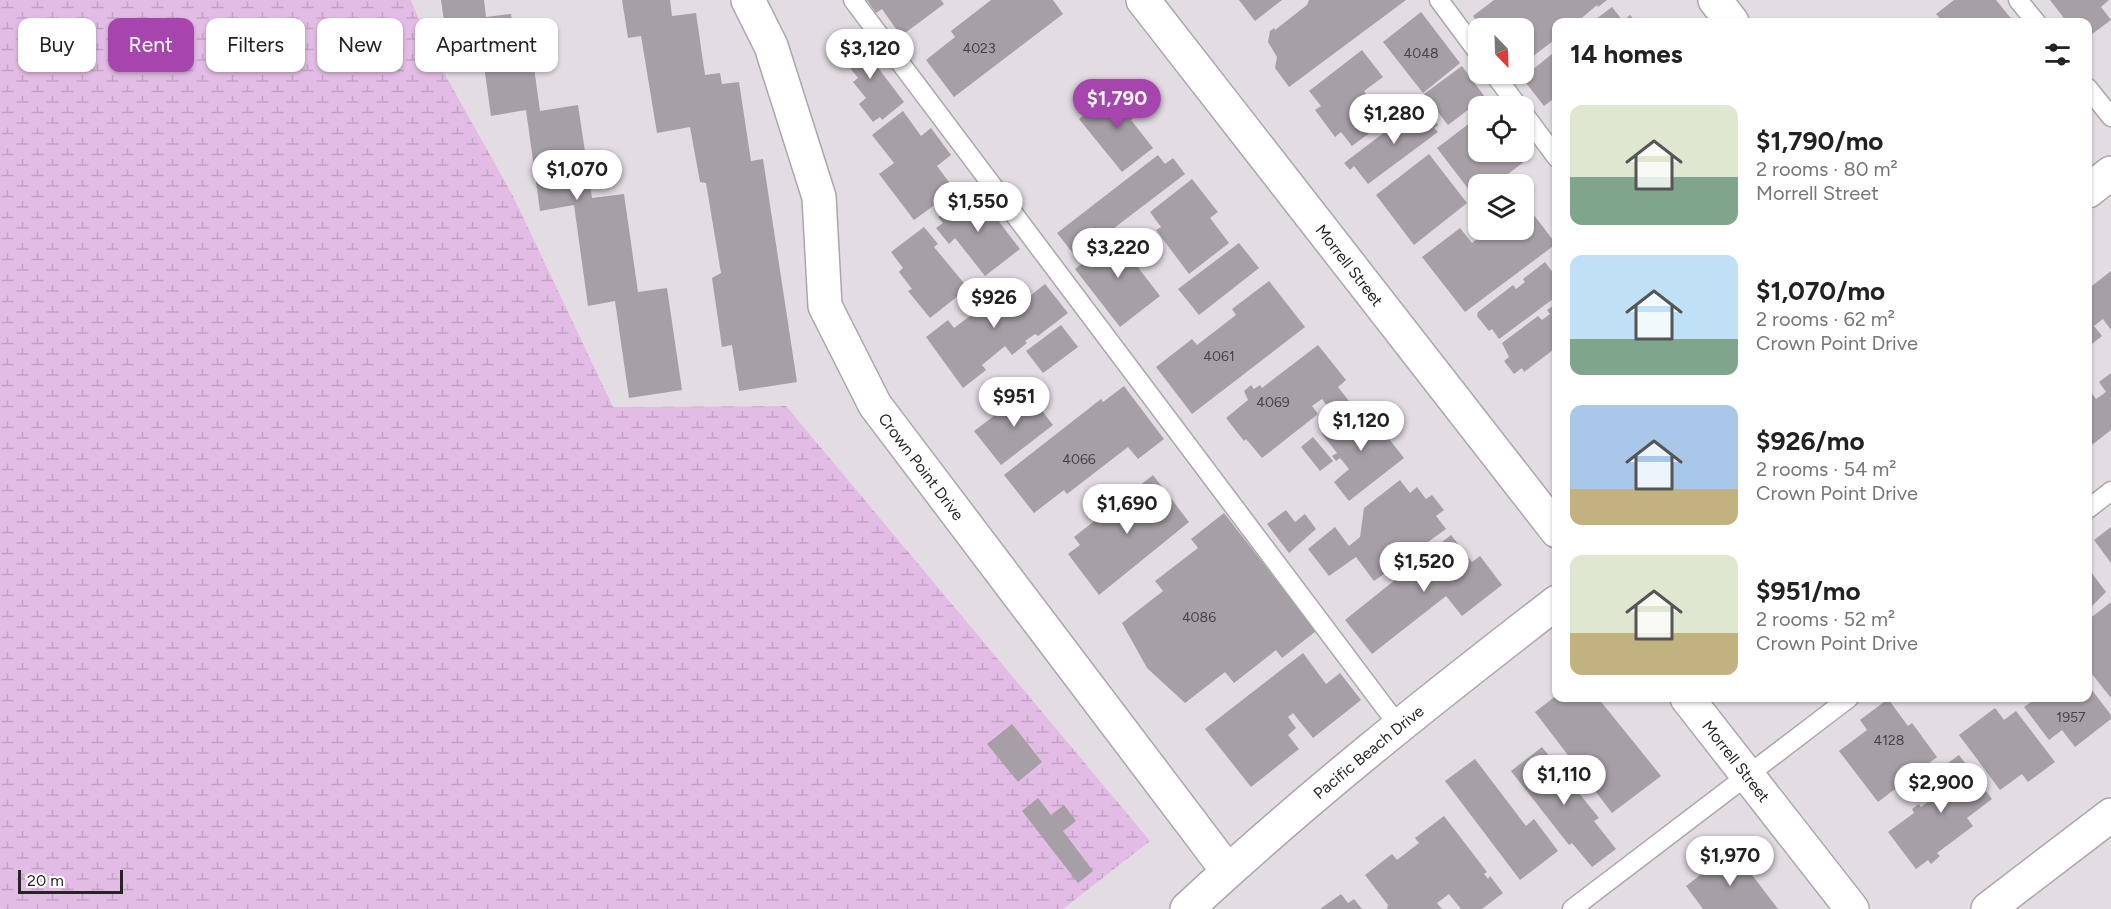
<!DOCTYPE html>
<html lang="en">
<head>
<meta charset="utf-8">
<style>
  :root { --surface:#fff; --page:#f2f2f2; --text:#222; --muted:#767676; --accent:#a545ad }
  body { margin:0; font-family:Figtree,sans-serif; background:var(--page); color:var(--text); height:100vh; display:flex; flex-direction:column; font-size:22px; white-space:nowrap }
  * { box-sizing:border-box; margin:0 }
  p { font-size:20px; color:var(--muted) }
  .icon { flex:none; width:33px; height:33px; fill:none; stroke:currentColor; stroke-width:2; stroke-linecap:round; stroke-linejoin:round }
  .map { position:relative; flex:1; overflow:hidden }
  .panel { position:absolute; left:1552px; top:18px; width:540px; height:684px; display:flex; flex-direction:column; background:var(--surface); border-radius:12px; box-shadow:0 2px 4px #0004 }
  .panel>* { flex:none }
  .guide { position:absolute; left:18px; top:18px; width:570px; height:54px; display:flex; gap:12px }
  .needle { width:39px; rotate:157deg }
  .fabs { position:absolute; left:1468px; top:18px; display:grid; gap:12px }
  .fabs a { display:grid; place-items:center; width:66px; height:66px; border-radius:12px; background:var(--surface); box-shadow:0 2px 4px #0004; font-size:30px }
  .scale { position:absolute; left:18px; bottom:15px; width:105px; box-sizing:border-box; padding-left:6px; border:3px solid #272427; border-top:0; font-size:16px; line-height:21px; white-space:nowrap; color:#272427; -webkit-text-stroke:4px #fff; paint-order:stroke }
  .price { position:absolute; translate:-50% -51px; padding:0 14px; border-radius:21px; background:#fff; color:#222; font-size:20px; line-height:39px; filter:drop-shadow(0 2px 3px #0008) }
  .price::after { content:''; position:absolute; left:50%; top:36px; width:18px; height:14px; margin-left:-9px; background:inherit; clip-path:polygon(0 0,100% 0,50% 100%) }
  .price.on { background:var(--accent); color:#fff }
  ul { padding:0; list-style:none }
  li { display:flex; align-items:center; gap:18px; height:150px; padding:0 18px }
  li span { display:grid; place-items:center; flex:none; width:168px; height:120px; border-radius:12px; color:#555 }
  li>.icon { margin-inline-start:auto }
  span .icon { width:72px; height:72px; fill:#fffc; stroke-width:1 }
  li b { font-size:26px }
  h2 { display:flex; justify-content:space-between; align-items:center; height:72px; padding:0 18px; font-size:26px }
  .chip { padding:0 21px; border-radius:12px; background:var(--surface); box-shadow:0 2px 4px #0004; font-size:21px; line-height:54px }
  .chip.on { background:var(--accent); color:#fff }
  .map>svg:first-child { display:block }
  .wetland { fill:url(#wetland-marsh) }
  .building { fill:#a69fa6 }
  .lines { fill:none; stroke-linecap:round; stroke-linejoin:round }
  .service-casing { stroke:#aca5ac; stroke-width:21 }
  .minor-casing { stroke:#aca5ac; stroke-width:36 }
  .tertiary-casing { stroke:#aca5ac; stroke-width:36 }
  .service { stroke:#fff; stroke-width:18 }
  .minor { stroke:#fff; stroke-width:33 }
  .tertiary { stroke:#fff; stroke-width:33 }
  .labels { text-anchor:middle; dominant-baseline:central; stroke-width:6; stroke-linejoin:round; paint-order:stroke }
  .number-label { font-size:14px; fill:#474347 }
  .street-label { font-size:16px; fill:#272427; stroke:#fff }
</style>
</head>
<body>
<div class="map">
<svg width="2111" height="909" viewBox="0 0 2111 909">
  <defs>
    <pattern id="wetland-marsh" width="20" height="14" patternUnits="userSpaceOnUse" patternTransform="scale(1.5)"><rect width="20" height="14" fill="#e3bce5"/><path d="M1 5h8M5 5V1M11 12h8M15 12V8" fill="none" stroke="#c3a1c4"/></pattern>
  </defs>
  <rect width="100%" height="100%" fill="#e3dce3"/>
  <polygon class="wetland" points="0,0 411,0 429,46 513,196 613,407 786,406 1150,841 1063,909 0,909"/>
  <g class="building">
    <polygon points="441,0 484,0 486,17 511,14 517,56 532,53 540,111 578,105 592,198 624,194 638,292 667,288 682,390 629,398 615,301 588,306 574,205 540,211 526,110 491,116 484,66 470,68 464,18 444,21"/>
    <polygon points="622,0 670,0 672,16 696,13 705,75 720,73 722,84 739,82 751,161 763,159 797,382 739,391 732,345 722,347 712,278 721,273 706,183 700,182 690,127 657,133 641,36 628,38"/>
    <polygon points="867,0 941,0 944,4 901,36 882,9 876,13"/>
    <polygon points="991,0 1053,0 1063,14 954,97 926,60 955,37 951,31"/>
    <polygon points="1239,0 1282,0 1255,21"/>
    <polygon points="1309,0 1406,0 1289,87 1275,68 1277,57 1268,42 1270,31 1274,28 1275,30 1307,5"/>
    <polygon points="1494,0 1607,0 1598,7 1597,5 1577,22 1557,22 1557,38 1524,63 1524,28 1482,28 1473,16"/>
    <polygon points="1954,0 1996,0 2014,22 1943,22 1936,14"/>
    <polygon points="2050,0 2109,0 2101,7 2111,20 2088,37 2088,22 2067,22"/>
    <polygon points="1612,7 1623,21 1630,15 1636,22 1592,22"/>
    <polygon points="1421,12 1460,63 1423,93 1383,42"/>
    <polygon points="850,31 904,102 882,120 880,117 873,122 859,104 866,98 853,82 858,78 839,54 845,50 838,41"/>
    <polygon points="1362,50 1383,77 1364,91 1387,120 1352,146 1341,132 1335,137 1315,110 1321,106 1309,91"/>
    <polygon points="1557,50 1557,96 1544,106 1522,78"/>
    <polygon points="1462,66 1485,97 1448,125 1424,94"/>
    <polygon points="1119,87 1139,113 1131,120 1153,148 1122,172 1079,119"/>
    <polygon points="1422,104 1438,125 1434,128 1438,132 1368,184 1354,166 1350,170 1344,163"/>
    <polygon points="903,111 921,136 931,128 951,155 937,166 955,190 914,220 879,174 894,163 872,135"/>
    <polygon points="1479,116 1479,152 1524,152 1529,158 1495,184 1479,184 1479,197 1476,199 1437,148"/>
    <polygon points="1429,154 1467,203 1414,245 1376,195"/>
    <polygon points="1158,155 1165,164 1173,158 1185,174 1076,257 1057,233"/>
    <polygon points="1192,179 1218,212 1210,218 1229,243 1189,274 1156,230 1161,227 1150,212"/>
    <polygon points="974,189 1020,249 985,276 955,238 949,244 936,228 943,223 938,217"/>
    <polygon points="1524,202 1556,244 1465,312 1422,257 1460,228 1472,243 1483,234 1481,230 1524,230"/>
    <polygon points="924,227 938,244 934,247 968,288 930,318 908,291 912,289 899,272 903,268 891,252"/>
    <polygon points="1127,230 1141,248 1130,257 1160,296 1120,327 1075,269"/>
    <polygon points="1239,243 1259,268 1199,315 1178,289"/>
    <polygon points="1545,262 1557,278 1557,296 1499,339 1492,329 1489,331 1477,316 1478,312 1513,285 1516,289 1525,282 1523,279"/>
    <polygon points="2111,271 2111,330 2103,319 2094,326 2102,336 2088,347 2088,289"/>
    <polygon points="1002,281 1020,304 1045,284 1068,313 1038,336 1035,334 1025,341 1027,343 1012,355 1005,346 982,365 986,370 963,388 926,337 948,320 954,328 978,310 971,300 987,287 990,290"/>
    <polygon points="1269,281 1305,327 1192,414 1156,367 1192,339 1197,345 1236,315 1232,309"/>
    <polygon points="1557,303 1557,347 1524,372 1522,368 1514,374 1504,361 1509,357 1502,343 1538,316 1542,320 1550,314 1547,310"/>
    <polygon points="1061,325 1078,347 1043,373 1026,351"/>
    <polygon points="1318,345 1346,380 1338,387 1349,401 1333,414 1322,399 1312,406 1318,414 1262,458 1246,439 1244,441 1226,418 1248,400 1244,391 1251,385 1254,389 1260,385 1262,388"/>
    <polygon points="2111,373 2111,430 2088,448 2088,388 2096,399 2106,392 2099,382"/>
    <polygon points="1124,386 1164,439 1138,459 1128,447 1067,494 1064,490 1034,513 1004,475 1101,399 1103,402"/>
    <polygon points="1027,391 1053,425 1001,465 974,431"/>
    <polygon points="1354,409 1364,421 1371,416 1404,458 1349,501 1334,482 1349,469 1340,458 1336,461 1332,456 1337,453 1322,434"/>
    <polygon points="1313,437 1333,461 1320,471 1301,447"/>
    <polygon points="1153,475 1189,522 1099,595 1068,554 1080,545 1074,537"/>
    <polygon points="1400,480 1410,493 1417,487 1426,499 1432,495 1444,510 1436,516 1446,529 1374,581 1356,557 1329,576 1308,549 1335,527 1349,546 1360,537 1364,508"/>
    <polygon points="1286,510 1295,522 1305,514 1316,529 1289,553 1267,524"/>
    <polygon points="1224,513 1316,631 1282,658 1276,650 1234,683 1225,672 1185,703 1147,668 1122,623 1163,591 1155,581 1198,548 1191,539"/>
    <polygon points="2111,527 2111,563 2094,540"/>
    <polygon points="1451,535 1472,562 1480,556 1502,585 1462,616 1446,596 1372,654 1345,620"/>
    <polygon points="2088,568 2106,592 2088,610"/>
    <polygon points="2111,602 2111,698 2088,669 2088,620"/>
    <polygon points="1303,653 1326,684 1340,673 1361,700 1313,738 1293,713 1288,717 1296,728 1288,735 1299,749 1251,787 1205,729"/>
    <polygon points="2088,685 2111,715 2111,719 2075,747 2062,730 2049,740 2024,707 2037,698 2044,700 2047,698 2088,698"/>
    <polygon points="1557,695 1557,698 1598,698 1661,776 1612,813 1535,712"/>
    <polygon points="1888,699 1908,726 1912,723 1937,757 1878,802 1839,751 1867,730 1860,720"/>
    <polygon points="1995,708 2004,720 2016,711 2055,762 2028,782 2022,774 2000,790 1959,735"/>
    <polygon points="1012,724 1042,762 1018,782 987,744"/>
    <polygon points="1542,747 1599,818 1594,821 1616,849 1592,867 1572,843 1569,845 1511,771"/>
    <polygon points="1959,755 1992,799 1967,818 1973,826 1937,853 1940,856 1931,864 1928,860 1916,869 1888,832 1914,813 1912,809 1919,804 1921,807 1944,790 1930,776"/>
    <polygon points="1475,759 1526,826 1534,819 1558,851 1520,880 1445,781"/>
    <polygon points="1038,798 1051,815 1064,805 1076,821 1063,831 1093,871 1078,883 1022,811"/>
    <polygon points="1444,816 1487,872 1484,874 1488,879 1490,876 1503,893 1482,909 1461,909 1449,894 1437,903 1442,909 1387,909 1388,905 1365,875 1392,854 1397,860 1419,843 1415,838"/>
    <polygon points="1733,850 1778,909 1703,909 1686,886"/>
    <polygon points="1341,894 1348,903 1354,899 1362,909 1320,909"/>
  </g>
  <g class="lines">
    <defs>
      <g id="service">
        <polyline points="853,0 1398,725"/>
        <polyline points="1439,0 1479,54"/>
        <polyline points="2018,0 2036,22"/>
        <polyline points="1494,74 1518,106"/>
        <polyline points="2088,88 2111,117"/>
        <polyline points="1524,114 1557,158"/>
        <polyline points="2088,509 2111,491"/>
        <polyline points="1572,909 1849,698"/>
      </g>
      <g id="minor">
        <path id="s1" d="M 748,0 L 771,46 L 819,197 L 825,306 L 875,405 L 1227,870"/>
        <path id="s2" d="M 1143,0 L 1557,531"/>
        <polyline points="1715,0 1732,22"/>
        <path id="s3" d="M 1687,698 L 1852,909"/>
        <polyline points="1988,909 2111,815"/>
      </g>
      <g id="tertiary">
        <polyline points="2088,191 2111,173"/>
        <path id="s4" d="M 1187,909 C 1305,799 1430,700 1557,602"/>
      </g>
    </defs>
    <use href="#service" class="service-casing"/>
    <use href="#minor" class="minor-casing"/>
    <use href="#tertiary" class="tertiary-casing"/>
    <use href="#service" class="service"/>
    <use href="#minor" class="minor"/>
    <use href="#tertiary" class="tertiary"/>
  </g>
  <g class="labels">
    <g class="number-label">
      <text x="979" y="48">4023</text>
      <text x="1421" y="53">4048</text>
      <text x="1219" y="356">4061</text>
      <text x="1273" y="402">4069</text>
      <text x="1079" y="459">4066</text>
      <text x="1199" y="617">4086</text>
      <text x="2071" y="717">1957</text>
      <text x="1889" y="740">4128</text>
    </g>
    <g class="street-label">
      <text stroke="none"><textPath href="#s2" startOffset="336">Morrell Street</textPath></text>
      <text stroke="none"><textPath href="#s1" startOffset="507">Crown Point Drive</textPath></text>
      <text stroke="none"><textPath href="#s4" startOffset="240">Pacific Beach Drive</textPath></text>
      <text stroke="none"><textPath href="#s3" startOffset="80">Morrell Street</textPath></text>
    </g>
  </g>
</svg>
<div class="fabs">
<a><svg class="needle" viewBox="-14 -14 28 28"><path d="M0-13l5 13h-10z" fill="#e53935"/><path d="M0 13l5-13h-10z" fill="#767676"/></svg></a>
<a><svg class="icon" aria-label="locate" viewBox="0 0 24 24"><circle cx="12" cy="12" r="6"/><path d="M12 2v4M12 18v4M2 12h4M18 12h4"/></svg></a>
<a><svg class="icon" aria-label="layers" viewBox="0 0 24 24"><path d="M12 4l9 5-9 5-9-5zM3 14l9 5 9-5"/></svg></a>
</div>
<div class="scale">20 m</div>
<b class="price" style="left:870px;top:80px">$3,120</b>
<b class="price on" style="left:1117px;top:130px">$1,790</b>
<b class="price" style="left:1394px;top:145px">$1,280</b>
<b class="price" style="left:577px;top:201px">$1,070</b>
<b class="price" style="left:978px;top:233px">$1,550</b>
<b class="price" style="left:1118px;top:279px">$3,220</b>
<b class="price" style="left:994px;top:329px">$926</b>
<b class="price" style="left:1014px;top:428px">$951</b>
<b class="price" style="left:1361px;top:452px">$1,120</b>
<b class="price" style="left:1127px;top:535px">$1,690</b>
<b class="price" style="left:1424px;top:593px">$1,520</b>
<b class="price" style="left:1564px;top:806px">$1,110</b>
<b class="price" style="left:1941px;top:814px">$2,900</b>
<b class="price" style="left:1730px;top:887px">$1,970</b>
<div class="guide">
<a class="chip">Buy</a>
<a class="chip on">Rent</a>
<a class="chip">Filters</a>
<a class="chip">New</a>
<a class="chip">Apartment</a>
</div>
<section class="panel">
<h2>14 homes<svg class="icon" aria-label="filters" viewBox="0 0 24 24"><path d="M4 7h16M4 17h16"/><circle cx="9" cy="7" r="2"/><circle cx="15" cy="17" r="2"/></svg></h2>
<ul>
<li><span style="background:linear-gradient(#dfe7d0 60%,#7fa58c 0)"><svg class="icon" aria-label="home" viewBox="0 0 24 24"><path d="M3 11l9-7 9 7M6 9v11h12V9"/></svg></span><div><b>$1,790/mo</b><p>2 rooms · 80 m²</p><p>Morrell Street</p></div></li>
<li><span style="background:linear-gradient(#bfe0f5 70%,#7fa58c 0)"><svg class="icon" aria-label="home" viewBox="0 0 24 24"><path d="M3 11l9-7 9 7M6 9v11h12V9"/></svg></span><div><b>$1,070/mo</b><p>2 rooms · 62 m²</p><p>Crown Point Drive</p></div></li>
<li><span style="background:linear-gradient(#a9c7e8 70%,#c2b280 0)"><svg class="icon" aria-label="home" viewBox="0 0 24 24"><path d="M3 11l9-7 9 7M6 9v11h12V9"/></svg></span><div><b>$926/mo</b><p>2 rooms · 54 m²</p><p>Crown Point Drive</p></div></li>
<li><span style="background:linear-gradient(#dfe7d0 65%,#c2b280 0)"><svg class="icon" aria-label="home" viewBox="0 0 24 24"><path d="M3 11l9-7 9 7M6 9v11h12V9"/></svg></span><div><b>$951/mo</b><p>2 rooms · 52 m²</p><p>Crown Point Drive</p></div></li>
</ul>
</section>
</div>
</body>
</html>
